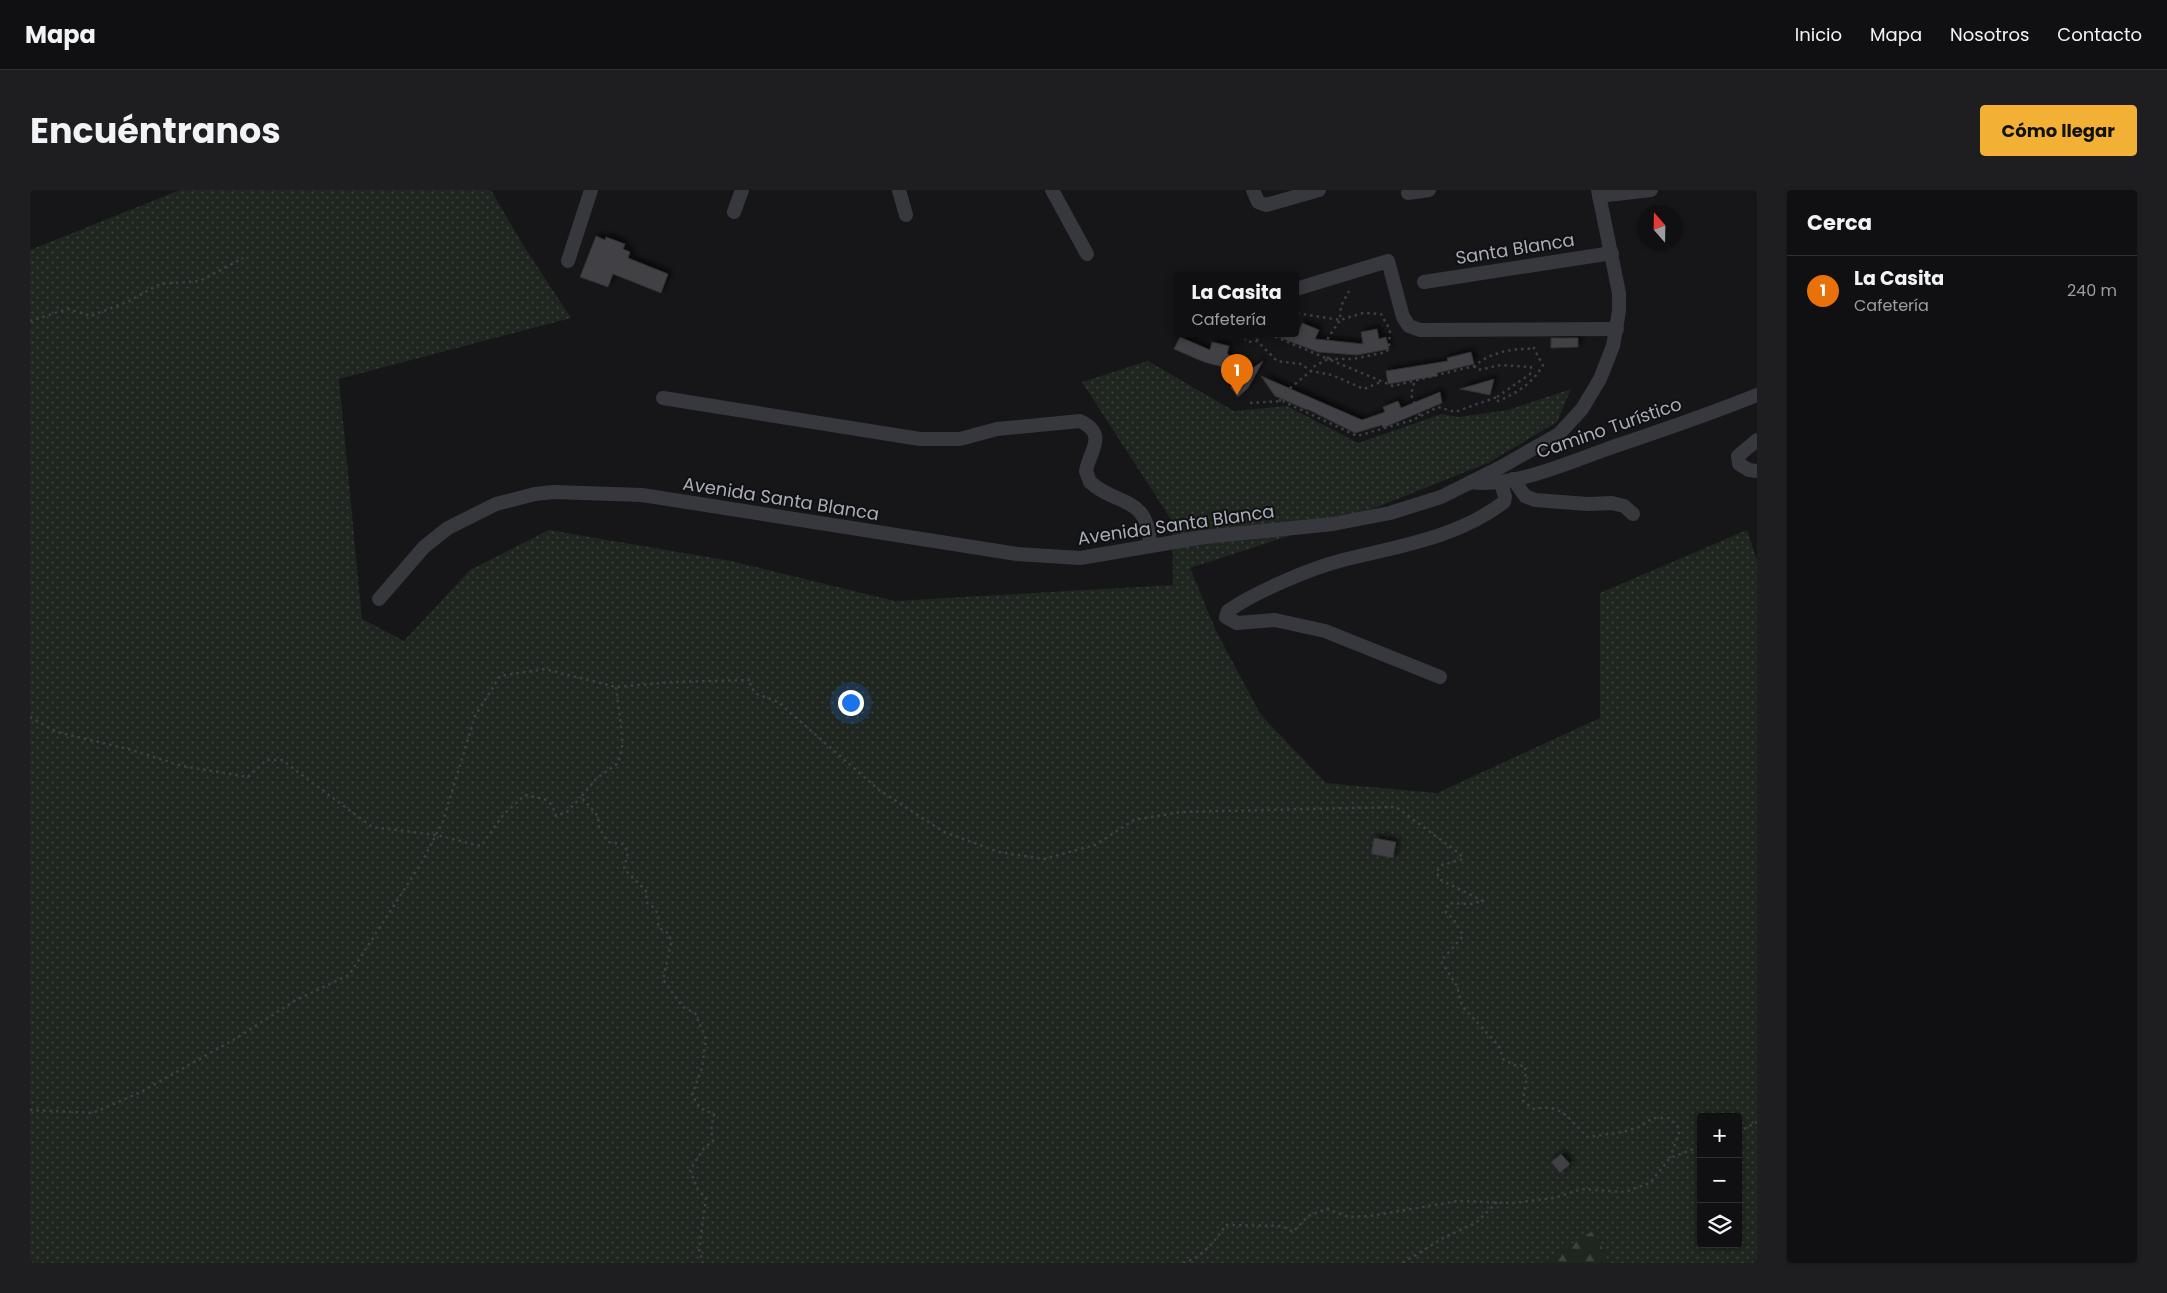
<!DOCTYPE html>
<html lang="es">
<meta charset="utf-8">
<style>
:root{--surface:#101012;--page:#1e1e20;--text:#f1f3f6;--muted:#9c9d9f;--line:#303032;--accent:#f2b134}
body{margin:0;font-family:Poppins,sans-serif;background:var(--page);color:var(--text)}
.controls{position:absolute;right:15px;bottom:15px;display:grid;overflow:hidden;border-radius:5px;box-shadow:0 1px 4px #0004}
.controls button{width:45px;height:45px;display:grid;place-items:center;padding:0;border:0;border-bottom:1px solid var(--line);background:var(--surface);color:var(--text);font:25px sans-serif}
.compass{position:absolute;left:1607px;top:15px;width:45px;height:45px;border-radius:50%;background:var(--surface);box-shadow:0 1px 4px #0004;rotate:340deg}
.you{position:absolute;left:820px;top:512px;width:18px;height:18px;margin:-12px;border:4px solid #fff;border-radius:50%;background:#1a73e8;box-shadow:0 0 0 8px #1a73e833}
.badge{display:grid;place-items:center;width:32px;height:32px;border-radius:50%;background:var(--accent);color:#fff;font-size:16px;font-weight:700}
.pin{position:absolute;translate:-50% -41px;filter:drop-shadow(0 1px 2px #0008)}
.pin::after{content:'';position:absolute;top:26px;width:18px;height:15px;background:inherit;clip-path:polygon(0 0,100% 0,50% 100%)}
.popup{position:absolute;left:1144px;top:82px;width:125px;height:65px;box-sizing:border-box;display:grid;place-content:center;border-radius:5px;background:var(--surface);filter:drop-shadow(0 1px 4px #0005);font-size:16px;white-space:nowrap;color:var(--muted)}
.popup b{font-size:19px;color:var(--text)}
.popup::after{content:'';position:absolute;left:50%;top:100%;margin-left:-10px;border:10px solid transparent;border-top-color:var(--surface)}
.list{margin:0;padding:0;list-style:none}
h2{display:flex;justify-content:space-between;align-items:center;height:65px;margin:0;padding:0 20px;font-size:21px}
h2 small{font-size:16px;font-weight:400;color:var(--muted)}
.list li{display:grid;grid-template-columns:32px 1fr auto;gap:15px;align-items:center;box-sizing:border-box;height:70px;padding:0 20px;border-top:1px solid var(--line)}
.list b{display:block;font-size:19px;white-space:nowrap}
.list p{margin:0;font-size:16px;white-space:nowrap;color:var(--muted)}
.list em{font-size:16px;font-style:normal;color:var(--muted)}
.icon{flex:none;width:28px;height:28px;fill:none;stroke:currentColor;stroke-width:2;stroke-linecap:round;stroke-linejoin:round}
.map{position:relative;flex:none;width:1727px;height:1073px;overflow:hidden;border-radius:5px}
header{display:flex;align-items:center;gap:30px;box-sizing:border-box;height:70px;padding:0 25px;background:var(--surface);border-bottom:1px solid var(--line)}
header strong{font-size:24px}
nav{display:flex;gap:28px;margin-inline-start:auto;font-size:18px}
.intro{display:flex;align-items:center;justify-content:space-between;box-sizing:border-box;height:120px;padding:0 30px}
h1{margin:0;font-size:35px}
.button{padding:12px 22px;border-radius:5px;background:var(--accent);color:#111;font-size:18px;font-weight:700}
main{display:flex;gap:30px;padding:0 30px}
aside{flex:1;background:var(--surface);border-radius:5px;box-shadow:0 1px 4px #0004}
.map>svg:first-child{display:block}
.grass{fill:url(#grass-dots);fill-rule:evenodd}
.forest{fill:url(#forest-firs)}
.building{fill:#404145;stroke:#303034;filter:url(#shadow)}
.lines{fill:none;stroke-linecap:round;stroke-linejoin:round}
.path{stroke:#3d3f44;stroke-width:2.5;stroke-dasharray:2.5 4;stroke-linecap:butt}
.minor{stroke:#37383d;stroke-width:14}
.labels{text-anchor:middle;stroke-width:4;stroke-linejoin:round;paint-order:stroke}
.street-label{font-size:18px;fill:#a8adb8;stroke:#111113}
</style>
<header>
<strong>Mapa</strong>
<nav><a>Inicio</a><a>Mapa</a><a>Nosotros</a><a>Contacto</a></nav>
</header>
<div class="intro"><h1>Encuéntranos</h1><a class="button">Cómo llegar</a></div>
<main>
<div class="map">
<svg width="1727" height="1073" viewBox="0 0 1727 1073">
<defs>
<pattern id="grass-dots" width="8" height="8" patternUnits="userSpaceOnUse" patternTransform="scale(1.25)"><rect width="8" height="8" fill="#1e261f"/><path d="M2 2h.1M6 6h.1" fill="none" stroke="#3c433d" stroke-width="1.8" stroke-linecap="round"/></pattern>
<pattern id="forest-firs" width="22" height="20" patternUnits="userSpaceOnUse" patternTransform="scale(1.25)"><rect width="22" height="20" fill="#1e261f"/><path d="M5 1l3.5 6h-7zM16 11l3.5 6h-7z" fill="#3c433d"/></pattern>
<filter id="shadow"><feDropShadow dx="3.5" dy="-3.5" stdDeviation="2.5" flood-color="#0009"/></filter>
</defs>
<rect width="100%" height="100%" fill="#161618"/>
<path class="grass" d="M150 0H461L493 55 541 128 309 189 332 429 374 451 440 380 519 340 701 371 865 411 1143 395 1142 331 1052 192 1118 171 1204 221 1257 216 1328 253 1412 224 1428 227 1478 220 1541 199 1527 232 1458 273 1342 319 1160 378 1186 441 1231 525 1296 593 1407 603 1570 528V403L1717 340 1727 370V1073H0V60ZM1671 927H1708V1054H1671Z"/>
<path class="forest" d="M1564 1040 1579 1073H1511Z"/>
<g class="building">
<path d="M566 46 575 50 576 47 595 54 593 59 600 62 598 68 638 84 631 103 583 84 578 97 550 87Z"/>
<path d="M1272 133 1289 140 1285 149 1333 154 1331 142 1347 139 1349 149 1356 147 1359 159 1327 165 1288 162 1243 145 1268 144Z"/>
<path d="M1150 147 1180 160 1182 152 1199 156 1197 164 1223 178 1233 171 1218 198 1208 207 1200 197 1212 188 1193 177 1174 172 1144 159Z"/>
<path d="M1521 148H1548V157L1521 158Z"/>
<path d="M1441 162 1444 174 1407 183V186L1358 194 1356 181 1418 171 1417 168Z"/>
<path d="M1231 186 1332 230 1355 222 1353 217 1368 211 1371 218 1410 202 1412 213 1353 238 1352 235 1325 243 1277 219V220L1245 206Z"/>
<path d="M1464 189 1460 205 1430 199Z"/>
<path d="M1344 648 1366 652 1363 668 1341 664Z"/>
<path d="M1531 964 1540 974 1530 983 1521 972Z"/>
</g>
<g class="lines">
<g class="path">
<path d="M0 131 38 119 61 126 99 111 130 94 170 91 213 68"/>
<path d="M1186 144H1188"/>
<path d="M1209 144 1218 152 1227 151 1247 171 1271 174 1281 181 1302 185 1334 199 1353 191"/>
<path d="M1239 144 1298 169H1323L1356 162 1359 158 1360 140 1351 124 1333 123 1310 130 1266 123"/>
<path d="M1227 151 1228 144"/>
<path d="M1298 169V148L1310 130 1311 116 1319 101"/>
<path d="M1444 176 1448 180 1471 175 1501 177 1500 184 1467 207"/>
<path d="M1384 193 1381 205 1390 226"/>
<path d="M1251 211 1248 208 1281 181 1283 177 1298 169 1363 196 1444 176C1462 162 1482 158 1504 159"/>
<path d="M1220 213 1252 211 1327 246 1383 230 1408 217 1425 222 1467 207 1468 211C1487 203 1503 193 1513 175L1504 159V153"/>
<path d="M586 497 592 544V558L588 573 566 589 551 607 568 626 569 638 578 652 593 654 598 662 594 679 617 702 616 712C628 720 629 723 628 737L639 744 641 753 633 790 653 817 665 823 676 849 672 878 662 905 670 918 684 924 681 940 683 951 674 958 660 980 668 1000 676 1008 669 1059 673 1073"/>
<path d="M0 527 27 542 102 560 152 576 218 587 236 570H252L342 637 406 645 451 656 474 624 495 605C513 610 520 605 526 626L538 621 551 607"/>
<path d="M0 920 63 923 111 902 205 849 266 810 319 785 392 672 413 631 445 526 470 486 515 479 586 497 642 492 721 490 720 496 727 504 748 512 849 600 914 642 969 662 1014 669 1065 655 1104 630 1151 622 1366 617 1430 664 1433 669 1412 675 1406 682 1411 690 1453 711 1440 714 1419 713 1415 721 1424 730 1433 746 1411 771 1427 796 1432 816 1469 856 1473 869 1484 875 1495 876 1496 892 1493 911 1504 919C1532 913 1539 929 1557 947L1593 942 1609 937 1623 928H1639L1648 937 1649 943 1640 968"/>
<path d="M1708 942 1727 932"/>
<path d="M1153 1073C1172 1068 1185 1051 1196 1035L1252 1036 1263 1042 1278 1026 1297 1019 1319 1027 1340 1026 1428 1011 1482 1013 1524 1008 1552 999 1595 1002 1620 993 1640 968 1671 956"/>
<path d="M1373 1073 1413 1048 1446 1033 1467 1012"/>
</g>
<g class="minor">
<path d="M869 0 876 25"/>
<path d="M1022 0 1057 64"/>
<path d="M1223 0 1228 12 1236 15 1289 0"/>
<path d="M1378 3 1399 0"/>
<path d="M1569 6 1621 0"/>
<path d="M704 22 712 0"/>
<path d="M538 71 561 0"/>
<path d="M1394 92 1582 63"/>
<path d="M1266 99 1358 71 1373 127 1379 136 1390 140 1587 139"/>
<path d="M633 208 890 249H930L967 239 1050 231C1079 245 1059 261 1056 281L1060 292C1087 317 1118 304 1120 355"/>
<path d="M1727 250 1708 266 1709 274 1719 280 1727 281"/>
<path d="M1483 289 1495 306 1505 310 1558 314 1582 313 1594 316 1603 324"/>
<path d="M1441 292C1481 298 1538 273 1577 259 1627 242 1678 225 1727 205"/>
<path d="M349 409 394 357 418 338 466 314 505 304 524 302 612 305 987 364 1050 368 1174 347 1303 334 1360 323 1411 307 1471 277 1529 244 1552 219 1570 189 1583 156 1589 121V103L1568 0"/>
<path d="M1410 487 1295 441 1245 430 1207 433 1196 427 1198 421C1225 402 1281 378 1313 370 1369 356 1427 348 1474 312L1475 307 1471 293"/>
</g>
</g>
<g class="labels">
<g class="street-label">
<text transform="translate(1485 59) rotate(-9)" y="6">Santa Blanca</text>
<text transform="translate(1579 238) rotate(-19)" y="6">Camino Turístico</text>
<text transform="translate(751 309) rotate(9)" y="6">Avenida Santa Blanca</text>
<text transform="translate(1146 335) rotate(-8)" y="6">Avenida Santa Blanca</text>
</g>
</g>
</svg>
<div class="controls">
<button>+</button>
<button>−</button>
<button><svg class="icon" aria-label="layers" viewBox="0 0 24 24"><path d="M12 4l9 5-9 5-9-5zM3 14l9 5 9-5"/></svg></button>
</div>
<svg class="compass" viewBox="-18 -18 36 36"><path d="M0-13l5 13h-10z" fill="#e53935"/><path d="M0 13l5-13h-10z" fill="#9c9d9f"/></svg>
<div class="you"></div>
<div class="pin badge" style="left:1207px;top:205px;background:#e8710a">1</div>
<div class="popup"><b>La Casita</b>Cafetería</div>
</div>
<aside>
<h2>Cerca<small></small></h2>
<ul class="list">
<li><span class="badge" style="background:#e8710a">1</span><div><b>La Casita</b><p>Cafetería</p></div><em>240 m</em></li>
</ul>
</aside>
</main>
